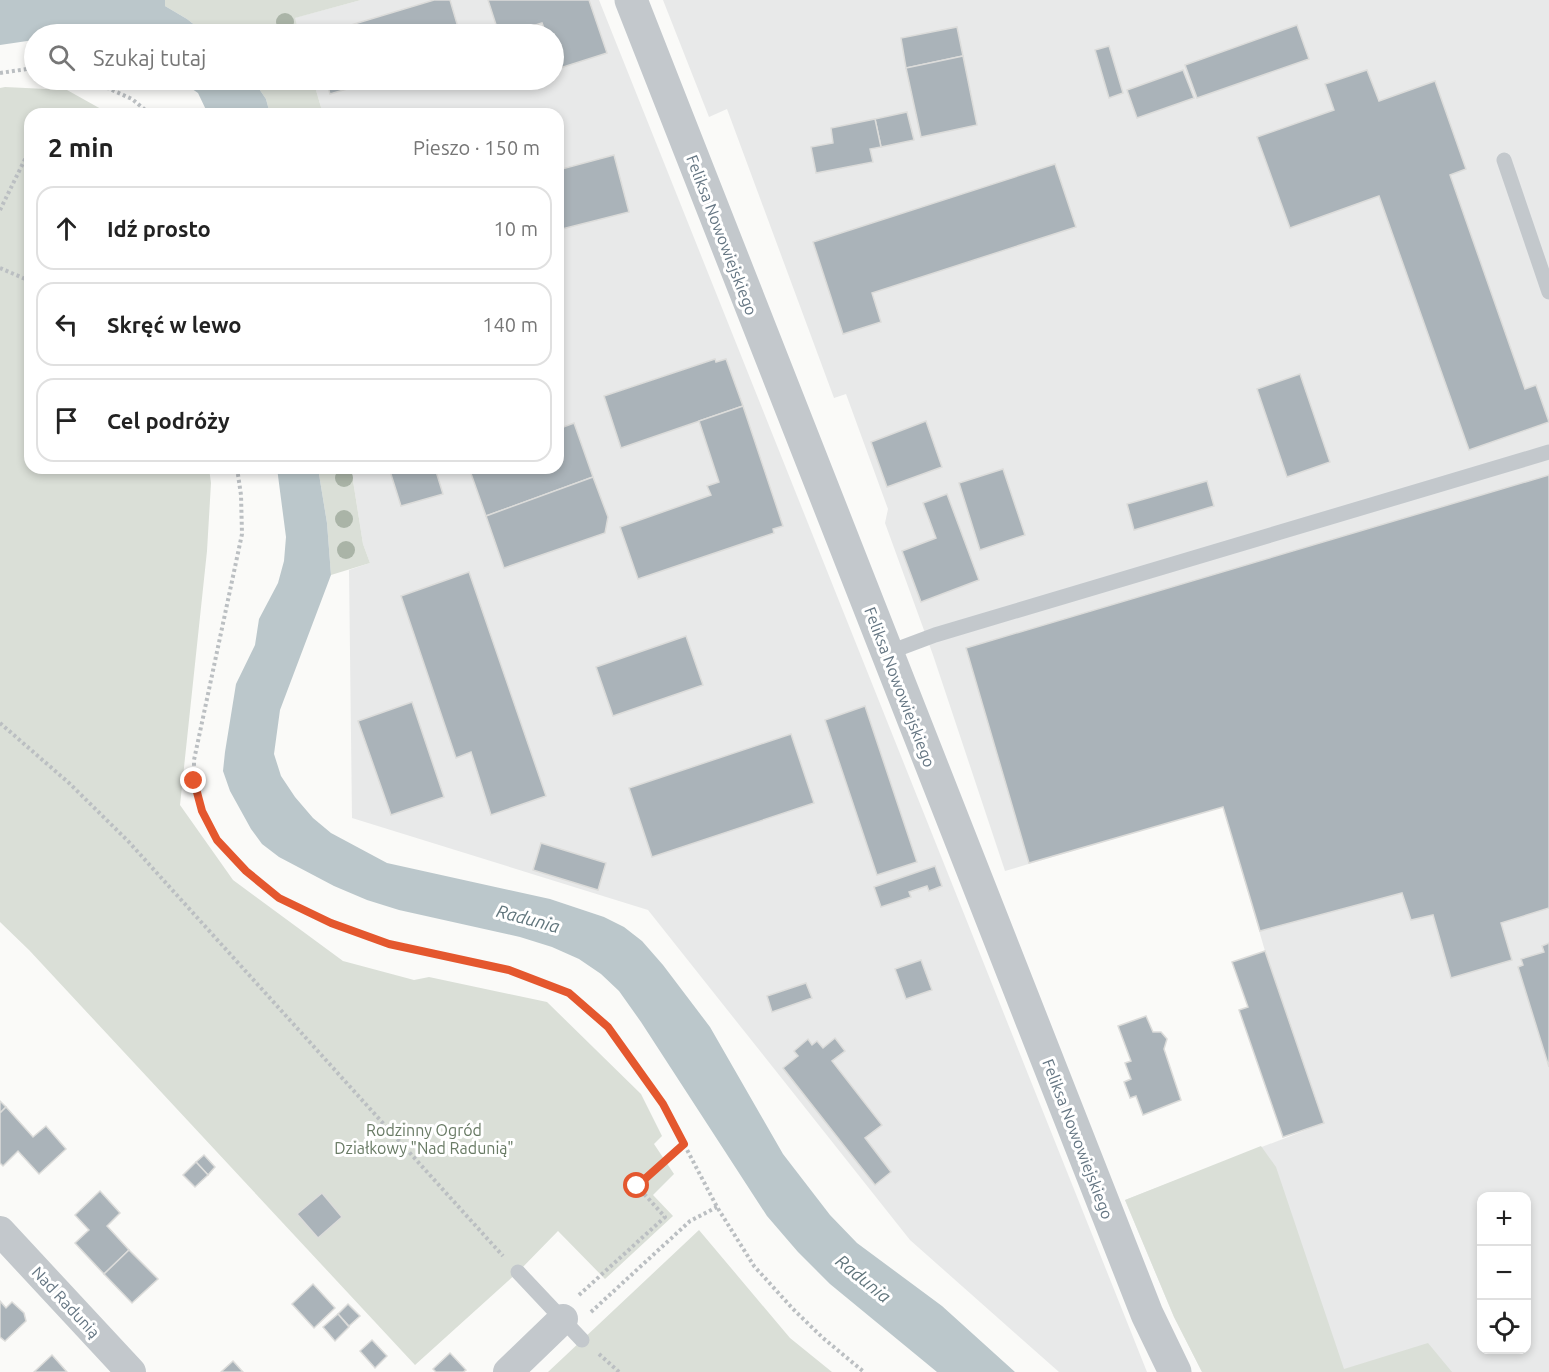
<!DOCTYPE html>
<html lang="pl">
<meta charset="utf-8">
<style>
:root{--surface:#fff;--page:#f6f6f6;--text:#222;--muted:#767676;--line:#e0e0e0}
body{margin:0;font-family:Ubuntu,sans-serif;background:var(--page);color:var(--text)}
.controls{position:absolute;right:18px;bottom:18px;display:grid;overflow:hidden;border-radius:12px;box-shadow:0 3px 9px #0003}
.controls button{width:54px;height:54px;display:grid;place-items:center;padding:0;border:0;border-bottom:2px solid var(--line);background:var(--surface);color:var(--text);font:30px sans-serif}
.stop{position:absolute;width:18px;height:18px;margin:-14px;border:4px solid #e4572e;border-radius:50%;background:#fff}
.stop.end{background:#e4572e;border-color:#fff;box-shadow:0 2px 6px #0008}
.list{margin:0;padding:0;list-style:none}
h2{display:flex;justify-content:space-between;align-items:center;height:78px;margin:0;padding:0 24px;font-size:26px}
h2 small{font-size:20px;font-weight:400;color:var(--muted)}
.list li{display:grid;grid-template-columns:39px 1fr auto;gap:18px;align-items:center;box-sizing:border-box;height:84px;margin:0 12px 12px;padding:0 12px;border:2px solid var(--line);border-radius:18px}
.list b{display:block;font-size:22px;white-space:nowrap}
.list em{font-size:20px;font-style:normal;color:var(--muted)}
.icon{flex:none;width:33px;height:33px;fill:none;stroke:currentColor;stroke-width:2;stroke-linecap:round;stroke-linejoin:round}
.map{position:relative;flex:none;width:1549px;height:1372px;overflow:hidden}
.search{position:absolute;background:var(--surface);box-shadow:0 3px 9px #0003;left:24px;top:24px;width:540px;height:66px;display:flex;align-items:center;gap:15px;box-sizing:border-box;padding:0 21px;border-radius:33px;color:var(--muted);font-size:22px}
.panel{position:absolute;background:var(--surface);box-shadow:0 3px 9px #0003;left:24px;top:108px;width:540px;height:366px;border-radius:18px}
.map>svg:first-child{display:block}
.built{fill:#e8e9e9;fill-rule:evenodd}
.green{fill:#dadfd7}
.water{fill:#bbc7cb}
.building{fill:#aab3b9;stroke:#dcdcda;stroke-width:1.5}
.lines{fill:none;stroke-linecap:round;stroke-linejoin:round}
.path{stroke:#bbbfc2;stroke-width:4;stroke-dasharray:3 3;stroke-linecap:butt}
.service{stroke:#c3c8cc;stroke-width:15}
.minor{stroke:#c3c8cc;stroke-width:30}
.tertiary{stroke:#c3c8cc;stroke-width:33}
.tree{fill:#aab4a7}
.route{stroke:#e4572e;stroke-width:8}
.labels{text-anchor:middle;stroke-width:6;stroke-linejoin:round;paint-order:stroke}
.street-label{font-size:16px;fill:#657683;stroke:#fff}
.park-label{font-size:16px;fill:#687a64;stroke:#fff}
.water-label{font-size:18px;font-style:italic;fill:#60757c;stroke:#fff}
</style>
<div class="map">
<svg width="1549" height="1372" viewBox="0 0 1549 1372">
<rect width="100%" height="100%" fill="#fafaf8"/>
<g class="built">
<path d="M361 0H599L1147 1372H1059L910 1240 648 910 352 818 349 570 370 563 363 544 351 468H558V114H323L313 80H554V34H299L294 18Z"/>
<path d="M663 0H1549V1372H1202L1174 1317 1125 1200 1324 1123 1265 951 1223 807 1005 871 933 655 885 523 888 509 846 394 834 398 727 109 709 117ZM1482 1196H1526V1350H1482Z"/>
</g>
<g class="green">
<path d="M165 0H361L295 18 299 34H206L187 19 165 6Z"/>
<path d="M253 80H313L323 114H270L266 99Z"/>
<path d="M5 87 67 90 110 114H30V468H209L211 483 207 551 180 805 233 880 343 961 414 980 429 977 547 1002 641 1094 662 1136 654 1144 674 1174 653 1195 673 1216 605 1279 558 1231 518 1272 415 1365 29 950 0 922V88Z"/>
<path d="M318 468H351L363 544 370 563 331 575 327 523Z"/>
<path d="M1261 1146 1276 1167 1344 1369 1428 1343 1452 1372H1202L1174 1317 1125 1200Z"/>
<path d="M699 1230 790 1338 832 1372H548Z"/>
</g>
<g class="water">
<path d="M0 0H165V6L187 19 206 34H34V40L0 45Z"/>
<path d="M179 80H253L266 99 270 114H208L198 93Z"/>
<path d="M277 468H318L327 523 331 575 280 710 274 754 281 776 295 797 313 818 331 833 387 863 550 899 604 917 624 927 642 941 663 965 710 1027 783 1154 830 1215 857 1243 942 1306 1015 1372H937L830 1284 798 1252 767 1216 641 1022 619 991 601 974 579 959 552 947 520 937 399 910 367 900 334 886 279 857 262 844 251 829 230 791 223 771 225 752 236 684 255 645 259 619 278 583 284 561 286 537Z"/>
</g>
<g class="building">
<path d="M434 0H450L460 34H321Z"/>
<path d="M488 0H589L607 53 557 69 554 57V34H546L542 23 507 34H499Z"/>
<path d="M1297 25 1309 59 1197 98 1185 65Z"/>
<path d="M957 27 963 56 906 68 901 38Z"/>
<path d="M1109 46 1123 93 1109 98 1095 50Z"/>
<path d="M963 56 977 125 921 137 906 68Z"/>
<path d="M1183 70 1194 98 1137 118 1127 90Z"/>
<path d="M1367 70 1379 101 1435 81 1466 169 1450 175 1525 389 1536 385 1549 422 1469 450 1379 196 1290 228 1257 137 1334 110 1325 84Z"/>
<path d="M326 80H377L330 94Z"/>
<path d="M907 112 914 140 881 147 875 119Z"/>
<path d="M875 119 881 147 870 149 873 162 816 173 811 147 833 143 831 128Z"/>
<path d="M614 155 629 212 558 230V170Z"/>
<path d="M1055 164 1076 227 872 293 881 322 843 334 813 242Z"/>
<path d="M715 359 716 362 726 359 743 406 621 448 604 396Z"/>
<path d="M1300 374 1330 462 1287 477 1257 389Z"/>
<path d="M743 406 783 526 773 529 774 533 638 579 620 527 711 495 707 486 719 482 699 421Z"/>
<path d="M926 421 942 467 887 487 871 442Z"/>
<path d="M574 423 593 477 486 516 469 468H558V429Z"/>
<path d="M389 468H435L443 494 401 506Z"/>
<path d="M1003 469 1025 535 980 550 959 483Z"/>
<path d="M1549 475V908L1501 923 1512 960 1451 978 1433 915 1411 920 1402 893 1260 931 1223 807 1029 863 966 648Z"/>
<path d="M593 477 608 517 605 533 504 568 486 516Z"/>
<path d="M1207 481 1214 506 1134 530 1127 504Z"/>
<path d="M947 494 979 580 921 602 902 551 936 538 923 503Z"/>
<path d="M469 572 546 796 491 815 471 752 456 758 401 596Z"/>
<path d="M686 636 703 685 613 716 596 667Z"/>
<path d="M412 702 444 797 391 815 358 721Z"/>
<path d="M865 706 917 862 877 875 825 720Z"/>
<path d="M791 734 814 803 652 857 629 788Z"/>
<path d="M541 843 606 863 598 890 533 870Z"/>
<path d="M935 866 942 886 929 891 927 886 909 892 911 897 881 907 874 887Z"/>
<path d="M1549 943V1067L1518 967 1523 965 1521 959 1544 952 1542 946Z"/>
<path d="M1265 951 1324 1123 1283 1137 1239 1010 1248 1007 1232 962Z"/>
<path d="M921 960 932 990 906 999 895 969Z"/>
<path d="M806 983 812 998 772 1012 767 996Z"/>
<path d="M1146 1016 1153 1032H1161L1167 1039 1164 1049 1181 1100 1143 1115 1136 1096 1130 1098 1124 1082 1131 1079 1125 1063 1131 1061 1118 1026Z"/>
<path d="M835 1038 845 1051 832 1061 882 1125 865 1138 891 1172 875 1185 783 1068 798 1056 794 1051 808 1039 812 1045 817 1041 823 1048Z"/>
<path d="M0 1101 6 1107 0 1113Z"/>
<path d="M6 1107 33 1137 46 1126 66 1149 39 1174 18 1151 3 1166 0 1163V1113Z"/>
<path d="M204 1155 215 1167 208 1175 196 1162Z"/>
<path d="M196 1162 208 1175 195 1187 183 1175Z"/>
<path d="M100 1191 120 1213 107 1226 129 1250 104 1274 75 1243 89 1230 75 1215Z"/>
<path d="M322 1193 342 1217 318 1238 297 1214Z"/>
<path d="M129 1250 158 1279 132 1303 104 1274Z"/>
<path d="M313 1284 335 1308 314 1328 292 1304Z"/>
<path d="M0 1301 6 1308 12 1302 24 1313 26 1321 5 1341 0 1337Z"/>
<path d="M348 1304 360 1316 349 1326 338 1314Z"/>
<path d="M338 1314 349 1327 335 1341 323 1327Z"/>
<path d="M372 1340 387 1356 375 1368 360 1351Z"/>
<path d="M450 1353 466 1370 463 1372H436L433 1369Z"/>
<path d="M52 1355 67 1372H34Z"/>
<path d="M233 1361 243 1372H221Z"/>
</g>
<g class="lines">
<g class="path">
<path d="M0 73 34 68"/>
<path d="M90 80 132 99 150 114"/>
<path d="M0 210 30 149"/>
<path d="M0 268 30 281"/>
<path d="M237 468 241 495 242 534 194 760V781L202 811 217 840 246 871 279 898 331 923 389 944 509 970 569 993 608 1027 663 1104 717 1207 754 1266 793 1309 823 1338 864 1372"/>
<path d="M0 723 69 783 128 841 503 1256"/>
<path d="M579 1295 665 1217 637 1186 684 1144"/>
<path d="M591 1312 690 1221 717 1207"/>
<path d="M599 1354 619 1372"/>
</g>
<g class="service">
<path d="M1504 160 1549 292"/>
<path d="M887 653 935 635 1549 452"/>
<path d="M518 1272 582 1340"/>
</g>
<g class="minor">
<path d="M0 1231 131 1372"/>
<path d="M508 1372 563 1319"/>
</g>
<path class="tertiary" d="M631 0 1147 1314 1175 1372"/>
</g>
<g class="tree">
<circle cx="285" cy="22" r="9"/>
<circle cx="344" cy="478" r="9"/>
<circle cx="344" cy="519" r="9"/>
<circle cx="346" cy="550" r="9"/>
</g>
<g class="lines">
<path class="route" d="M194 781 202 811 217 840 246 871 279 898 331 923 389 944 509 970 569 993 608 1027 663 1104 684 1144 637 1186"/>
</g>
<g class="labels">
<g class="street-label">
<text transform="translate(722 235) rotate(69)" y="6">Feliksa Nowowiejskiego</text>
<text transform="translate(900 687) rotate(69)" y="6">Feliksa Nowowiejskiego</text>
<text transform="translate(1078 1139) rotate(69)" y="6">Feliksa Nowowiejskiego</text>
<text transform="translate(66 1302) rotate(47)" y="6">Nad Radunią</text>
</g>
<g class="park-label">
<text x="424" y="1136">Rodzinny Ogród<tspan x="424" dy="18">Działkowy "Nad Radunią"</tspan></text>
</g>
<g class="water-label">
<text transform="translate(528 919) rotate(15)" y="6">Radunia</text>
<text transform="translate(863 1279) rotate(39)" y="6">Radunia</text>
</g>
</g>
</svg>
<div class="controls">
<button>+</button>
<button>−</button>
<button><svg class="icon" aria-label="locate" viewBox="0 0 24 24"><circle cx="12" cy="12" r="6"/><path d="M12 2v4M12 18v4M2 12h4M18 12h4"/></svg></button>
</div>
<div class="stop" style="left:637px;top:1186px"></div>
<div class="stop end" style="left:194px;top:781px"></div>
<div class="search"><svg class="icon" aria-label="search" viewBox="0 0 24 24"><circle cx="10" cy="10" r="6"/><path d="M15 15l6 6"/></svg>Szukaj tutaj</div>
<section class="panel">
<h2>2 min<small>Pieszo · 150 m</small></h2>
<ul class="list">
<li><svg class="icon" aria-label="ahead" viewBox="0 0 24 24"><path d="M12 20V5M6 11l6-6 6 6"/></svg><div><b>Idź prosto</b></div><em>10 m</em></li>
<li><svg class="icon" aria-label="left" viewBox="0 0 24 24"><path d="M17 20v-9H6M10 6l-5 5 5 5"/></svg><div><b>Skręć w lewo</b></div><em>140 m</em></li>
<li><svg class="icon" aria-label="arrive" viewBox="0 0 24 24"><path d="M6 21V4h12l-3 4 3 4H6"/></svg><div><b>Cel podróży</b></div></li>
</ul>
</section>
</div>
